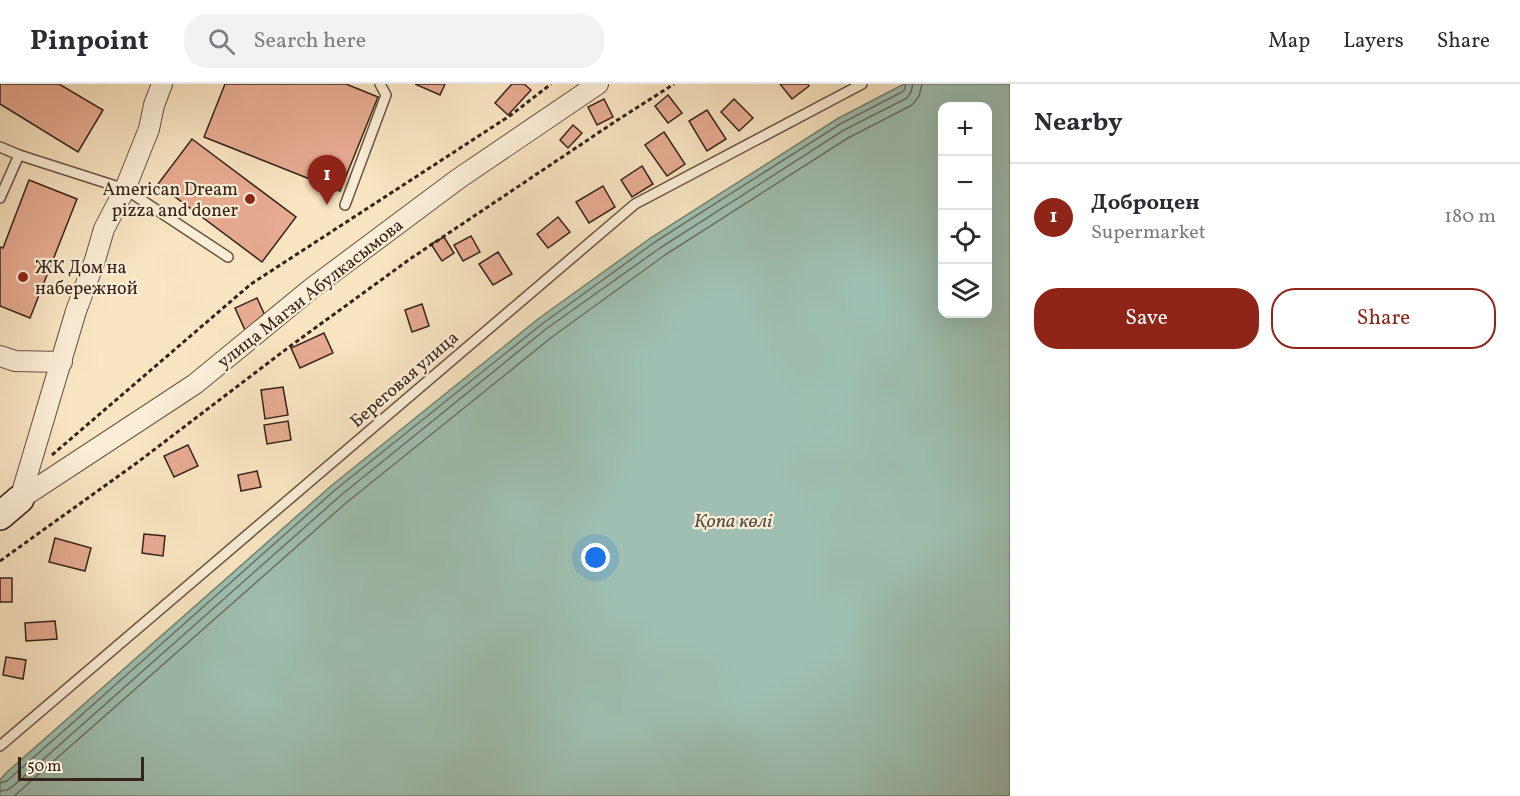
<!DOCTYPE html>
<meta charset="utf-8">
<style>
:root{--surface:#fff;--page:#f2f2f3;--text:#2b2b33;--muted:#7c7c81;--line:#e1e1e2;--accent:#8f2418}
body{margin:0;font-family:Vollkorn,serif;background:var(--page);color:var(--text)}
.controls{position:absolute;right:18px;top:18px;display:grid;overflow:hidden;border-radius:12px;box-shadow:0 6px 24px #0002}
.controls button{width:54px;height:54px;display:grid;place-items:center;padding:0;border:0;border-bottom:2px solid var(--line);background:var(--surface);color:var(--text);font:30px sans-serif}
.scale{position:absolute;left:18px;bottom:15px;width:126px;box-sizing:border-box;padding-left:6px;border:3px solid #362319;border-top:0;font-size:16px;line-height:21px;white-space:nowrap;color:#362319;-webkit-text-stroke:4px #fbeed7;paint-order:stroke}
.you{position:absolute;left:596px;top:474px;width:21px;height:21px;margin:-15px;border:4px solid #fff;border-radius:50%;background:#1a73e8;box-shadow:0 0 0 9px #1a73e833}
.badge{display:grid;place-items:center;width:39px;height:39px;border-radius:50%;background:var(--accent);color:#fff;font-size:20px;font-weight:700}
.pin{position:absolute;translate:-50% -50px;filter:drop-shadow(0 2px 3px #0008)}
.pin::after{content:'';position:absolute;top:32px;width:21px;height:18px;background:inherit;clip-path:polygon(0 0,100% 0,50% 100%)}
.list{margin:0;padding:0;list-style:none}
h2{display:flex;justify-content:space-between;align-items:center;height:78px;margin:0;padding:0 24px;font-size:26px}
h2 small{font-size:20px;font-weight:400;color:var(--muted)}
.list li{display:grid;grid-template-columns:39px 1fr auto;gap:18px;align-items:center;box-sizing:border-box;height:108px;padding:0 24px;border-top:2px solid var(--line)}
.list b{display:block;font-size:22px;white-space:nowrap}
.list p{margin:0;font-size:20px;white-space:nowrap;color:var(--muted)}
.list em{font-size:20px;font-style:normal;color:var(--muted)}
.actions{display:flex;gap:12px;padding:18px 24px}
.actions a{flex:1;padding:14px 0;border:2px solid var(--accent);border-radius:24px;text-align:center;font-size:21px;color:var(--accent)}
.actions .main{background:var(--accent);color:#fff}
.icon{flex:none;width:33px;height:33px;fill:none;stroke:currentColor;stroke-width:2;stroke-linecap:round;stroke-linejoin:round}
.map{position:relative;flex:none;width:1010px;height:712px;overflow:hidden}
header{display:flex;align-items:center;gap:36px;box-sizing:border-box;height:84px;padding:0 30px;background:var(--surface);border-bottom:2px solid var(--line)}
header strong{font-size:28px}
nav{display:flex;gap:33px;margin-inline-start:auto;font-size:21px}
.search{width:420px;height:54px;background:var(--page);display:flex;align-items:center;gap:15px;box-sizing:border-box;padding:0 21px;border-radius:24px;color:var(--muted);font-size:22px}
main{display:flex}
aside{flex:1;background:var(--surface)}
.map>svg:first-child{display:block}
.water{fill:#9ebfb1;stroke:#748174;stroke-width:1.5;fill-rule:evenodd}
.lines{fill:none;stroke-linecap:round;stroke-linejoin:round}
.shore{stroke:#6a7165;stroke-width:1.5}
.building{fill:#e7ab91;stroke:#362319;stroke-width:1.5}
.lane-casing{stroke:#675443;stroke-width:12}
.street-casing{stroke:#675443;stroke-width:22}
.secondary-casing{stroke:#362319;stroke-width:30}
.path{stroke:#362319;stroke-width:3;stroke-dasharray:4.5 3;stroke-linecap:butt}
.lane{stroke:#fbeed7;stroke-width:9}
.street{stroke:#fbeed7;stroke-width:20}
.secondary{stroke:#fbeed7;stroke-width:27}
.poi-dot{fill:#8f2418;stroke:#fbeed7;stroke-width:2}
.labels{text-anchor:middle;stroke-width:4.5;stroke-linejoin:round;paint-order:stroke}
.poi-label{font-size:18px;fill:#362319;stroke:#fbeed7;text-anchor:end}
.street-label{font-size:18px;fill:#362319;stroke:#fbeed7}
.water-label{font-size:20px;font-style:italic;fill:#555247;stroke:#fbeed7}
</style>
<header>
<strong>Pinpoint</strong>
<div class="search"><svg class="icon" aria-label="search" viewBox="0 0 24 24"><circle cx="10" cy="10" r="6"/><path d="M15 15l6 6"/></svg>Search here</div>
<nav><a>Map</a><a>Layers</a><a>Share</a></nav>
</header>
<main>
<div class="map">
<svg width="1010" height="712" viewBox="0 0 1010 712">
<rect width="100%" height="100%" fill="#f9e5c2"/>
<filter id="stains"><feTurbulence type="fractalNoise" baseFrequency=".00333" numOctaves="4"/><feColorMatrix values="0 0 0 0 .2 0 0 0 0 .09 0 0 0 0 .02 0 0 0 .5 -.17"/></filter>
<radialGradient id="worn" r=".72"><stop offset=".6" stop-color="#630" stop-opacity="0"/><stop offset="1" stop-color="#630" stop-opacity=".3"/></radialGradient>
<path class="water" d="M904 0H1010V712H0V696L6 689 331 402 538 235 652 153 837 35ZM942 22H988V230H942Z"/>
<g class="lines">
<g class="shore">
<path d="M0 699 7 697 335 406 542 240 655 158 840 40 902 8 905 5V0"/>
<path d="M0 707 7 706 12 703 340 412 546 245 660 164 844 46 907 14 911 8 913 0"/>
<path d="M14 712 346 419 552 253 665 171 848 54 912 21 919 12 922 0"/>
</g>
</g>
<g class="building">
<path d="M0 0H59L103 26 78 68 0 20Z"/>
<path d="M225 0H346L378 13 340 107 204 53Z"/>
<path d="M415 0H445L440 11Z"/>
<path d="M512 0H524L531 6 508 31 495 19Z"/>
<path d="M780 0H808L809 2 792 15Z"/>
<path d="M668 11 682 29 668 39 655 22Z"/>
<path d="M604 15 613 33 597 41 588 23Z"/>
<path d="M734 15 753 34 739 47 721 28Z"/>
<path d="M707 26 726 55 707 67 689 37Z"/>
<path d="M573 41 582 49 568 64 560 56Z"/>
<path d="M664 48 685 80 667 92 645 61Z"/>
<path d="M192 55 296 133 262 178 158 100Z"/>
<path d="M642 82 653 100 632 113 621 96Z"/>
<path d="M29 96 77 115 30 234 0 222V163L3 164Z"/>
<path d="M603 102 615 123 589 139 576 118Z"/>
<path d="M558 133 570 148 548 164 537 150Z"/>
<path d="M471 152 480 168 463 177 454 161Z"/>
<path d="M444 153 454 169 442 177 431 160Z"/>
<path d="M498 168 512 190 493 201 479 180Z"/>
<path d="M257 214 267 236 245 246 235 224Z"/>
<path d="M422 220 429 242 412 248 405 226Z"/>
<path d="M324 249 333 269 300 284 291 264Z"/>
<path d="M283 303 288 331 265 335 261 306Z"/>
<path d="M288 337 291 356 267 360 264 341Z"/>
<path d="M188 361 198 382 174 393 164 372Z"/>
<path d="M257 387 261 403 241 407 238 391Z"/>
<path d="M144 450 165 452 163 472 142 469Z"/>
<path d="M55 454 91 464 85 487 49 478Z"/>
<rect x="0" y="494" width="12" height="24"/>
<path d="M55 537 57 555 26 557 25 539Z"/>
<path d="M6 573 26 576 23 595 3 591Z"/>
</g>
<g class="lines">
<g class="lane-casing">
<g id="lane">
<path d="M0 63 19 71 125 105 228 173"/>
<path d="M0 114 19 71"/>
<path d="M345 121 386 11 380 0"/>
<path d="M0 662 635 120 862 0"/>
</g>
</g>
<g class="street-casing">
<g id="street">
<path d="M0 272 15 277 62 278"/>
<path d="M20 415 195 300 312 204 458 95 598 0"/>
<path d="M20 415 76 227 95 176 104 145 125 105 149 45 154 21 162 0"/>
</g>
</g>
<g class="secondary-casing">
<path id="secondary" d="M0 432 20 415"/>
</g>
<g class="path">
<path d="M52 371 251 200 511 31 551 0"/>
<path d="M0 477 138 378 289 263 410 175 616 37 674 0"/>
</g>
<use href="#lane" class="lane"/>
<use href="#street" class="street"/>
<use href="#secondary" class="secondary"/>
</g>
<g class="poi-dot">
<circle cx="250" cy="115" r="6"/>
<circle cx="23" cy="193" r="6"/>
</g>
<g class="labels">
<g class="poi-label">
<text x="238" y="111">American Dream<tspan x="238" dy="21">pizza and doner</tspan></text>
<text x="35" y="189" text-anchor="start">ЖК Дом на<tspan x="35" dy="21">набережной</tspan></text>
</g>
<g class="street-label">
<text transform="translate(310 209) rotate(-38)" y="6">улица Магзи Абулкасымова</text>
<text transform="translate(404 295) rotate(-41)" y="6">Береговая улица</text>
</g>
<g class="water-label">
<text x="733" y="443">Қопа көлі</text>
</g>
</g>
<rect width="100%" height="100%" filter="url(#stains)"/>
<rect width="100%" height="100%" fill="url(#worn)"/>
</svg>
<div class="controls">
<button>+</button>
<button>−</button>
<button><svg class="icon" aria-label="locate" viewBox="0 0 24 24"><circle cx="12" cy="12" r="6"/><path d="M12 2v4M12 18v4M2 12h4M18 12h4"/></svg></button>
<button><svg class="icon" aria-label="layers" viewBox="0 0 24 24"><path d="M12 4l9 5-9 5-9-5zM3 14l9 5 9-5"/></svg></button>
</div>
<div class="scale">50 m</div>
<div class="you"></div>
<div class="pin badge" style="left:327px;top:121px">1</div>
</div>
<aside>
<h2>Nearby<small></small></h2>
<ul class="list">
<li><span class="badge">1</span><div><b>Доброцен</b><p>Supermarket</p></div><em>180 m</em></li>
</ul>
<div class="actions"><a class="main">Save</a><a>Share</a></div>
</aside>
</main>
